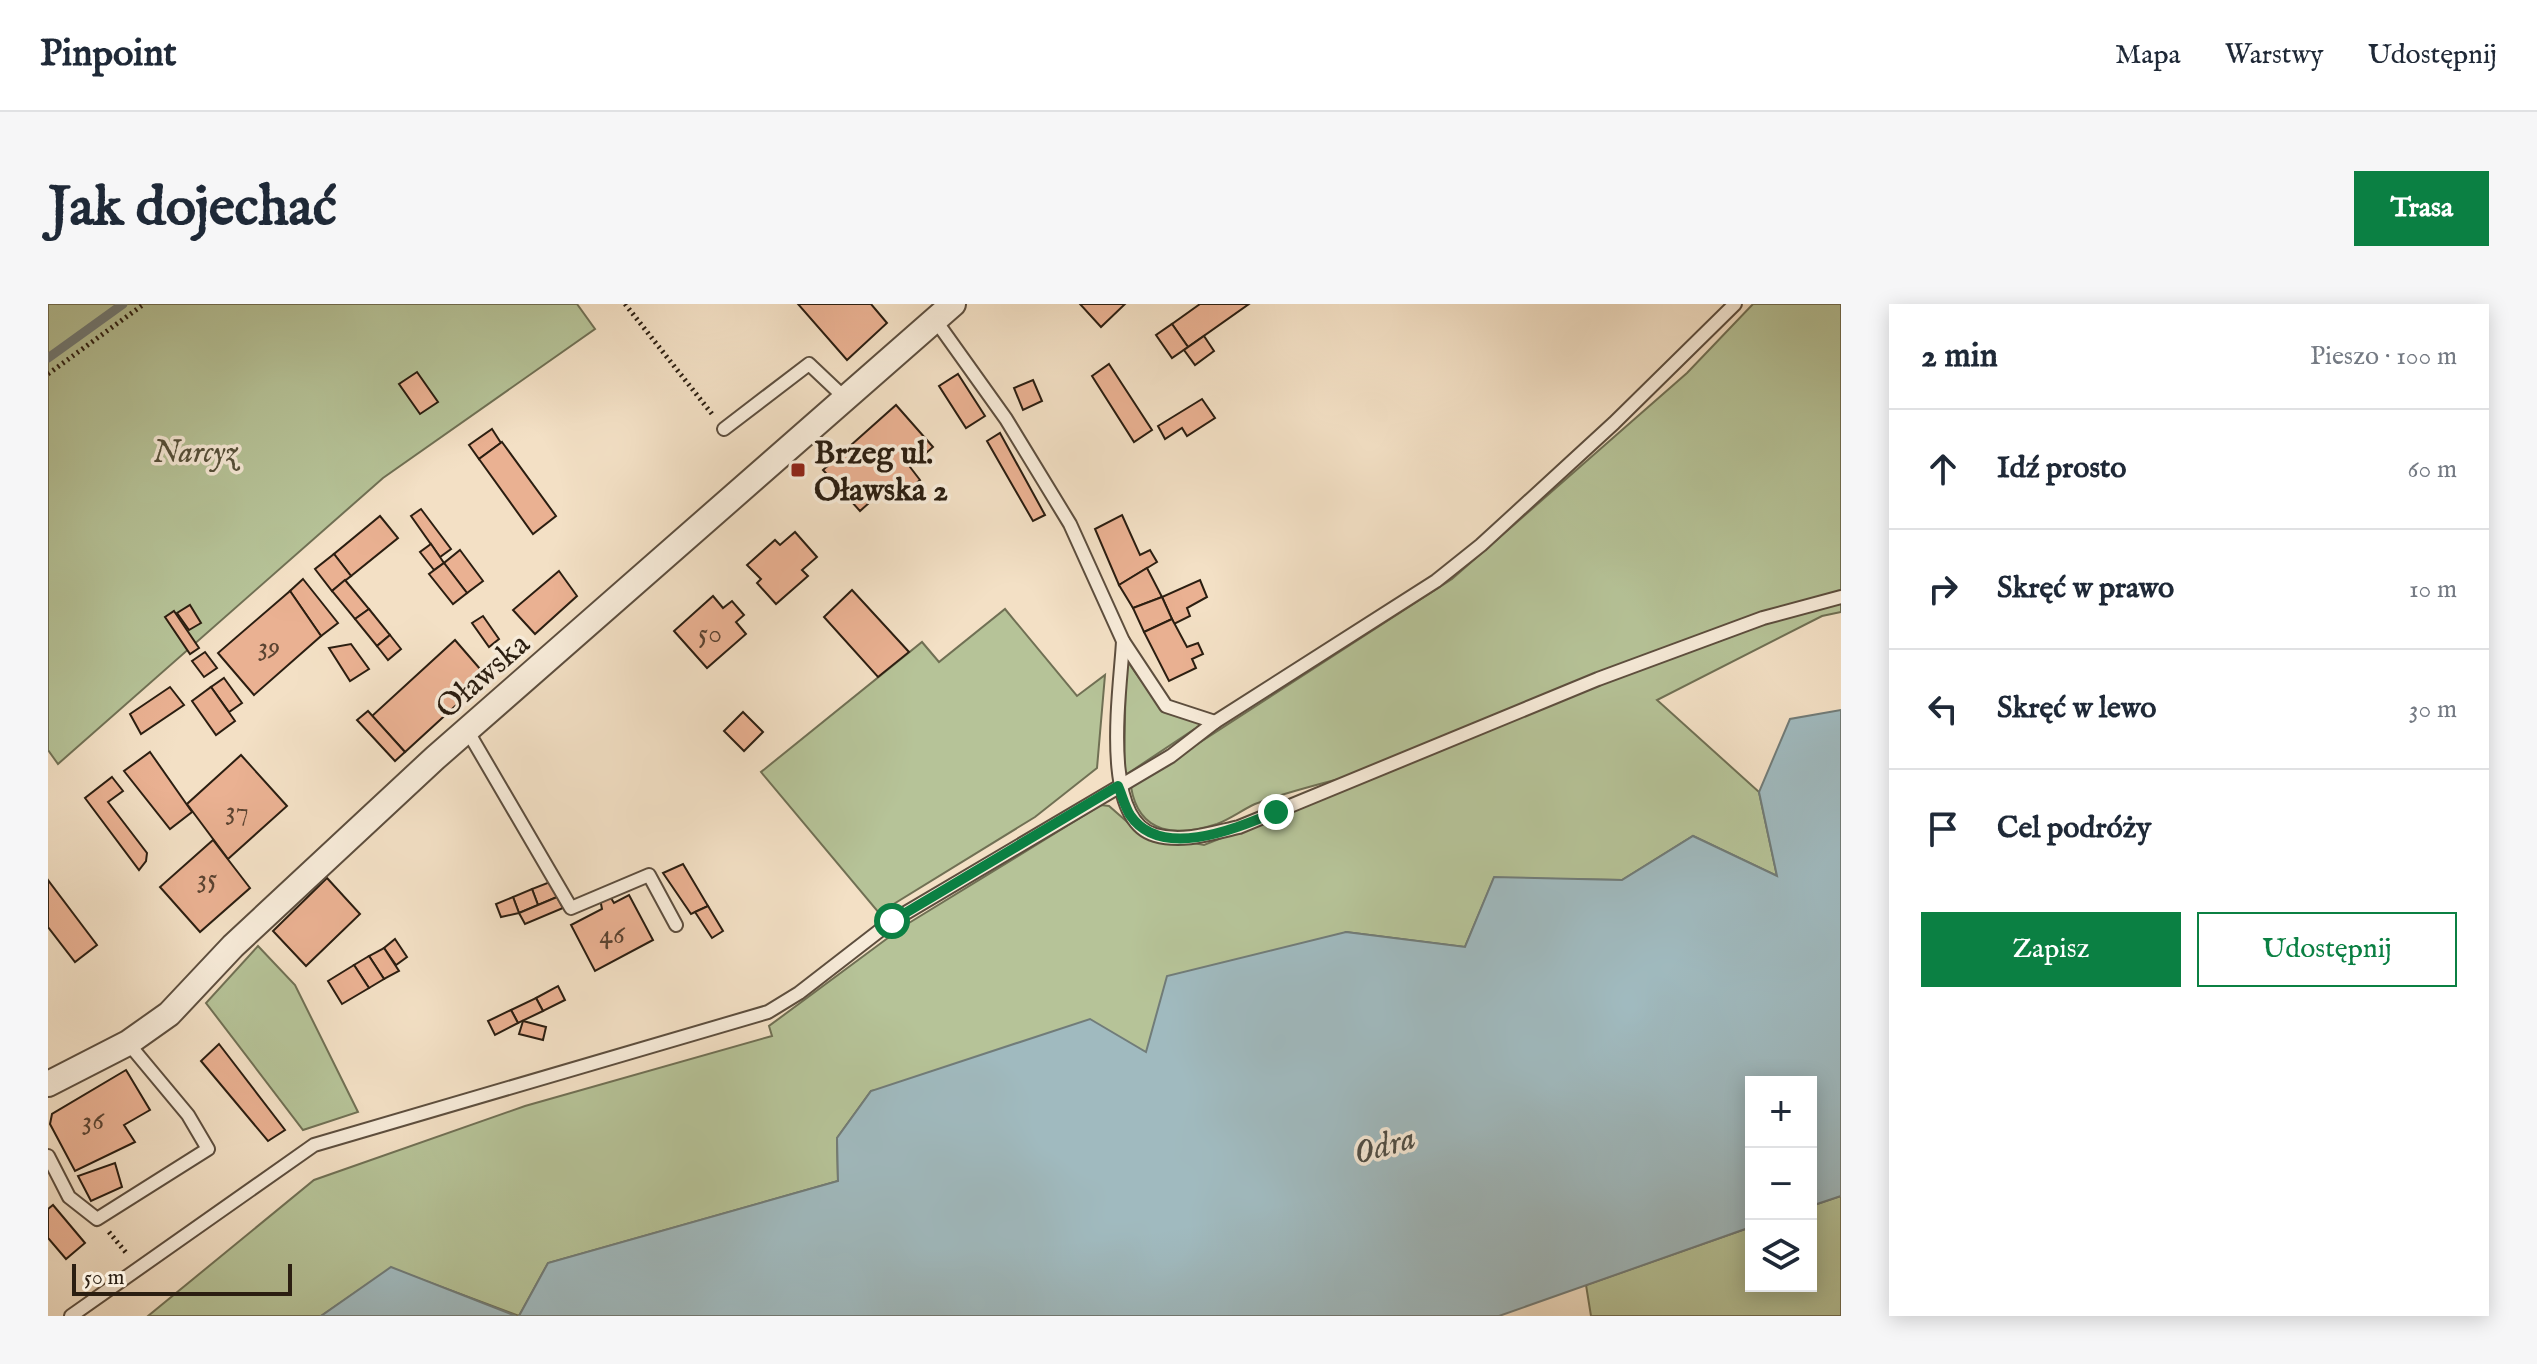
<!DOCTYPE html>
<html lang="pl">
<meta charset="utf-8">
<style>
:root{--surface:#fff;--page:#f6f6f7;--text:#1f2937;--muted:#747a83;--line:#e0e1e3;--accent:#0b8043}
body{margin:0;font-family:"IM FELL English",serif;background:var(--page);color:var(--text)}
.controls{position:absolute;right:24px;bottom:24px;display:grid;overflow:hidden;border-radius:0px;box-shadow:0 4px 20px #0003}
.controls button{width:72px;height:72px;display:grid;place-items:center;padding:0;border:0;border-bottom:2px solid var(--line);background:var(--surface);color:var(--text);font:40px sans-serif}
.scale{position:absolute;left:24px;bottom:20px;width:220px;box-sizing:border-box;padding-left:8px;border:4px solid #2b1e11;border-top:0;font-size:22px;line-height:28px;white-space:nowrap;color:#2b1e11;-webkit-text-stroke:6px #f7ebd9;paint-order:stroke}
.stop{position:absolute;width:24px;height:24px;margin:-18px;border:6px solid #0b8043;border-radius:50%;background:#fff}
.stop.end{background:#0b8043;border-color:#fff;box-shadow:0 2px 8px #0008}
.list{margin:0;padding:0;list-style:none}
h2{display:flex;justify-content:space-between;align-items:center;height:104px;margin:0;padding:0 32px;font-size:34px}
h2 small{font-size:26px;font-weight:400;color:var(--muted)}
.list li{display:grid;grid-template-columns:52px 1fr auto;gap:24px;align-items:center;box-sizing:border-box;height:120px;padding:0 32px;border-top:2px solid var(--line)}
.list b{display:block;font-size:30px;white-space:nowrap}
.list em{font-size:26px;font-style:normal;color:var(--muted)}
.actions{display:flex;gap:16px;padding:24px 32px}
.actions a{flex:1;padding:18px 0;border:2px solid var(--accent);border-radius:0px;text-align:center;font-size:28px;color:var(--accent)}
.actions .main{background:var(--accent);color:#fff}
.icon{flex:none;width:44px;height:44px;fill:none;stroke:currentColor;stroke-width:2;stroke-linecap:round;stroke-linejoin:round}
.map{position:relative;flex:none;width:1793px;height:1012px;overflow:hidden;border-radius:0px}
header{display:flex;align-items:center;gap:48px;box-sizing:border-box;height:112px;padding:0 40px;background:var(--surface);border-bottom:2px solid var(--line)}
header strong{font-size:38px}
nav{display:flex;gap:44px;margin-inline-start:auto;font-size:28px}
.intro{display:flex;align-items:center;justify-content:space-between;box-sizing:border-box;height:192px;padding:0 48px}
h1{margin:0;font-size:56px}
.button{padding:20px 36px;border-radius:0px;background:var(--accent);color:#fff;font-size:28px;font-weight:700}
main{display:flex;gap:48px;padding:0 48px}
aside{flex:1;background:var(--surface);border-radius:0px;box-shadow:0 4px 20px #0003}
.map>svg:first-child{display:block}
.green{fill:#b6c398;stroke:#707054;stroke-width:2}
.water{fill:#a0babf;stroke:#717c79;stroke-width:2}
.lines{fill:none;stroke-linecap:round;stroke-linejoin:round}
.stream{stroke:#717c79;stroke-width:9}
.building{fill:#eab192;stroke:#2b1e11;stroke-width:2}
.lane-casing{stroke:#5d4e3e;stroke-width:16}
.street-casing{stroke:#5d4e3e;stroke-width:28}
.path{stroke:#2b1e11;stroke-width:5;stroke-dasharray:2 4;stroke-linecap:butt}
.lane{stroke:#f7ebd9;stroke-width:12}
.street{stroke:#f7ebd9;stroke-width:24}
.route{stroke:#0b8043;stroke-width:10}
.poi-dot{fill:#8f2418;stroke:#f7ebd9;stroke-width:3}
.labels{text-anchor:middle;stroke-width:7;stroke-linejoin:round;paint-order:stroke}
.number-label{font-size:28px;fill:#5b4331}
.park-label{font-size:32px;font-style:italic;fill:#55503a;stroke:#f7ebd9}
.poi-label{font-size:32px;font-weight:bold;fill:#2b1e11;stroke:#f7ebd9;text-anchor:start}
.street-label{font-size:32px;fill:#2b1e11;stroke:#f7ebd9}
.water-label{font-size:34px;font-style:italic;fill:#4e4d45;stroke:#f7ebd9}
</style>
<header>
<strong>Pinpoint</strong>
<nav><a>Mapa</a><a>Warstwy</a><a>Udostępnij</a></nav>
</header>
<div class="intro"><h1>Jak dojechać</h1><a class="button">Trasa</a></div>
<main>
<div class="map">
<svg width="1793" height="1012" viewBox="0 0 1793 1012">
<rect width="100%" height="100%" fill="#f3e0c5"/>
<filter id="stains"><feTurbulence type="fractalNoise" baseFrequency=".0025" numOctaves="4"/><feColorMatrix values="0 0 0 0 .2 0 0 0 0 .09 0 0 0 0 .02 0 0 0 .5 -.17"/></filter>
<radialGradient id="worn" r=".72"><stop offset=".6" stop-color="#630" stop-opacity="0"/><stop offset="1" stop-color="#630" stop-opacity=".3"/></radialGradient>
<g class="green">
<path d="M0 0H529L547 25 335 174 10 460 0 446Z"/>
<path d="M1705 0H1793V308L1774 312 1609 396 1711 488 1729 572 1645 532 1574 576 1446 574 1417 643 1298 628 1098 748 823 787 789 834 790 877 500 959 471 1012 343 964 273 1012H100L266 876 477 802 724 732 721 722 856 622 1053 501 1061 502 1092 529 1156 541 1356 462C1333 462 1232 490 1207 500 1194 506 1182 515 1169 520 1129 533 1091 531 1083 483L1404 275 1639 69Z"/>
<path d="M957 305 1029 392 1057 371 1049 464 987 513 831 609 713 468 874 338 891 358Z"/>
<path d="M1078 355C1102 389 1112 408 1154 420L1076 472Z"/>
<path d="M210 642 247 681 310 808 255 826 158 699Z"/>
<path d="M1793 892V1012H1543L1538 981 1703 923V982H1763V902Z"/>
</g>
<g class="water">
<path d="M1793 406V892L1763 902V778H1703V923L1451 1012H471L500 959 790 877 789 834 823 787 1042 715 1098 748 1119 672 1298 628 1417 643 1446 573 1574 576 1645 532 1729 572 1711 488 1742 415Z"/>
<path d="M343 963 468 1012H273Z"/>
</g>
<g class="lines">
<path class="stream" d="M0 54 75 0"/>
</g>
<g class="building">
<path d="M750 0H823L839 19 799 56Z"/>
<path d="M1032 0H1077L1053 23Z"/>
<path d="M1152 0H1201L1140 43 1124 20Z"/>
<path d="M1124 20 1140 43 1124 54 1108 31Z"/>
<path d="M1156 32 1166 47 1147 61 1136 46Z"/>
<path d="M1061 60 1104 126 1086 138 1044 72Z"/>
<path d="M369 68 390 98 372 110 351 80Z"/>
<path d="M910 70 937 112 918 124 891 82Z"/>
<path d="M985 76 994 97 975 106 966 84Z"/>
<path d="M1154 95 1167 114 1139 132 1134 124 1117 135 1110 122Z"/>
<path d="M848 101 885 143 862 163 872 176 851 194 840 182 812 207 775 166Z"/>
<path d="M444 125 453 139 431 155 421 141Z"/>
<path d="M952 129 997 211 985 217 939 137Z"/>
<path d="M454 138 508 212 485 230 431 155Z"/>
<path d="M373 205 403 245 392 253 363 212Z"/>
<path d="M1074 211 1092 251 1102 246 1109 258 1071 281 1047 225Z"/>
<path d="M332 212 350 234 303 272 286 250Z"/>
<path d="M747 228 769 253 754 266 760 272 728 300 709 279 713 275 699 261 727 236 732 241Z"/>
<path d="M383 240 396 259 386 266 372 248Z"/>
<path d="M412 246 435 277 419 289 396 259Z"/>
<path d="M286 250 303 272 284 287 267 265Z"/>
<path d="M396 259 419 289 405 300 381 270Z"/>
<path d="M1099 264 1114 293 1085 304 1071 281Z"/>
<path d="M511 267 529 292 487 330 465 306Z"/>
<path d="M255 275 290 319 273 332 242 287Z"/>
<path d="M297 276 321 305 307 315 284 287Z"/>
<path d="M1152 276 1159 293 1139 304 1142 312 1126 320 1114 293Z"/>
<path d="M804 286 861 348 830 373 776 313Z"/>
<path d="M242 287 273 332 206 391 170 349Z"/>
<path d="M665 292 675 304 684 297 696 311 688 318 698 330 659 364 626 327Z"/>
<path d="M1114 293 1124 315 1096 328 1085 304Z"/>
<path d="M142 301 153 319 141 326 129 309Z"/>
<path d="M321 305 342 331 329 342 307 315Z"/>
<path d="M126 307 151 344 142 350 117 313Z"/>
<path d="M435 312 451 335 441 343 424 319Z"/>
<path d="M1124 315 1139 343 1150 339 1155 350 1144 355 1148 364 1121 377 1096 328Z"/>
<path d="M342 331 353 345 340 356 329 342Z"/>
<path d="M407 336 439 373 357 448 324 412Z"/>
<path d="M303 340 321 365 302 377 281 344Z"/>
<path d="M157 348 169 364 156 373 144 357Z"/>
<path d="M176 374 194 399 181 408 163 383Z"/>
<path d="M122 383 136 401 93 430 82 410Z"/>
<path d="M163 383 187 417 168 431 144 397Z"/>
<path d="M320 407 357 448 347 457 309 416Z"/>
<path d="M695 408 715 428 696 447 676 427Z"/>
<path d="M102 448 144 508 122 525 76 467Z"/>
<path d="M193 451 239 502 180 555 139 500Z"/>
<path d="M64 473 75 487 60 498 99 549 98 557 91 566 37 494Z"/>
<path d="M165 536 202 584 152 628 112 583Z"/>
<path d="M635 560 660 602 643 610 615 569Z"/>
<path d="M279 574 312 610 258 662 225 627Z"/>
<path d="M0 576 49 641 27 658 0 623Z"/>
<path d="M502 578 509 593 490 601 484 585Z"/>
<path d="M484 585 490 601 471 609 465 593Z"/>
<path d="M581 591 605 636 547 667 523 621 554 605 552 595 563 594 566 599Z"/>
<path d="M465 593 471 609 453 613 448 600Z"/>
<path d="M509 593 515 604 477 620 471 609Z"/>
<path d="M660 602 675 627 664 634 647 608Z"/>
<path d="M347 635 359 653 348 661 336 644Z"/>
<path d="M336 644 351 667 336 675 321 652Z"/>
<path d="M321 652 336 675 321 684 306 661Z"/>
<path d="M306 661 321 684 294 700 280 677Z"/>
<path d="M510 682 517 696 495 707 488 694Z"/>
<path d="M488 694 495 707 470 719 463 706Z"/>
<path d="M463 706 470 719 447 731 440 717Z"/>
<path d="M475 717 498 723 495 736 471 730Z"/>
<path d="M171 740 237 826 220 837 153 757Z"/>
<path d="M78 766 102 806 76 821 87 838 27 867 2 820 4 810Z"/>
<path d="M67 859 74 883 43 897 30 872Z"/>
<path d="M5 901 37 939 18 955 0 934V905Z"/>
</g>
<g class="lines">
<g class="lane-casing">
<g id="lane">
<path d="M888 17 958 115 1022 220 1075 337 1118 402 1167 418"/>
<path d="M676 125 761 60 798 95"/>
<path d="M1075 337C1073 382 1051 515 1107 531 1135 539 1164 529 1191 523L1550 375 1715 314 1793 293"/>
<path d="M419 426 523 604 601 571 628 621"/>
<path d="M0 852 21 893 49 915 160 845 140 811 80 739"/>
<path d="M23 1012 266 841 720 708 751 689 844 617 1123 452 1167 418 1388 277 1433 241 1566 119 1687 0"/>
</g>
</g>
<g class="street-casing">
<path id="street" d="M0 780 80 739 121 710 185 642 387 454 905 0"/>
</g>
<g class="path">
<path d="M577 0 664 110"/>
<path d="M0 70 96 0"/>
<path d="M61 928 80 951"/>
</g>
<use href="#lane" class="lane"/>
<use href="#street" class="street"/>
</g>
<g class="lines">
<path class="route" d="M844 617 1070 482C1074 491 1077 503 1082 511 1113 557 1189 524 1228 508"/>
</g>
<rect class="poi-dot" x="742" y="158" width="16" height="16" rx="4"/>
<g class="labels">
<g class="number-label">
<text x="662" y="338">50</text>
<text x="221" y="351">39</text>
<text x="189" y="515">37</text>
<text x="159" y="583">35</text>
<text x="564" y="639">46</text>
<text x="45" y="825">36</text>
</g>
<g class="park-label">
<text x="147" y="158">Narcyz</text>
</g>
<g class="poi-label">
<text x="766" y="159">Brzeg ul.<tspan x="766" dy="37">Oławska 2</tspan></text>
</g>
<g class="street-label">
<text transform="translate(434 371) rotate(-41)" y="11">Oławska</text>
</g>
<g class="water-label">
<text transform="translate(1336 840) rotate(-16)" y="12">Odra</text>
</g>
</g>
<rect width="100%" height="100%" filter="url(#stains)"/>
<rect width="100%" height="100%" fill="url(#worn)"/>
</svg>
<div class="controls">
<button>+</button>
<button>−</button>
<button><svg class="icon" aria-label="layers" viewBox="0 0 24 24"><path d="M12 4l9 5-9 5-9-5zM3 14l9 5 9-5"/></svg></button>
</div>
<div class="scale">50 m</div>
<div class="stop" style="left:844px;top:617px"></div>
<div class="stop end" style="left:1228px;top:508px"></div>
</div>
<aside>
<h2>2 min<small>Pieszo · 100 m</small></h2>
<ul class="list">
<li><svg class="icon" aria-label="ahead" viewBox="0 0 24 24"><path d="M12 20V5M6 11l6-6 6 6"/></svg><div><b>Idź prosto</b></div><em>60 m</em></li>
<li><svg class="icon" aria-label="right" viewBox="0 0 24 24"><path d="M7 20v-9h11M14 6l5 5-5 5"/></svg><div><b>Skręć w prawo</b></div><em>10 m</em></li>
<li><svg class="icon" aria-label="left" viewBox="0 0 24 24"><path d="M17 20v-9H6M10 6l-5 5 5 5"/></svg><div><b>Skręć w lewo</b></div><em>30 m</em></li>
<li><svg class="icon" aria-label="arrive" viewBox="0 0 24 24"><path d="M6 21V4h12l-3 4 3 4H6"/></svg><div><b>Cel podróży</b></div></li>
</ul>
<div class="actions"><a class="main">Zapisz</a><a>Udostępnij</a></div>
</aside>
</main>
